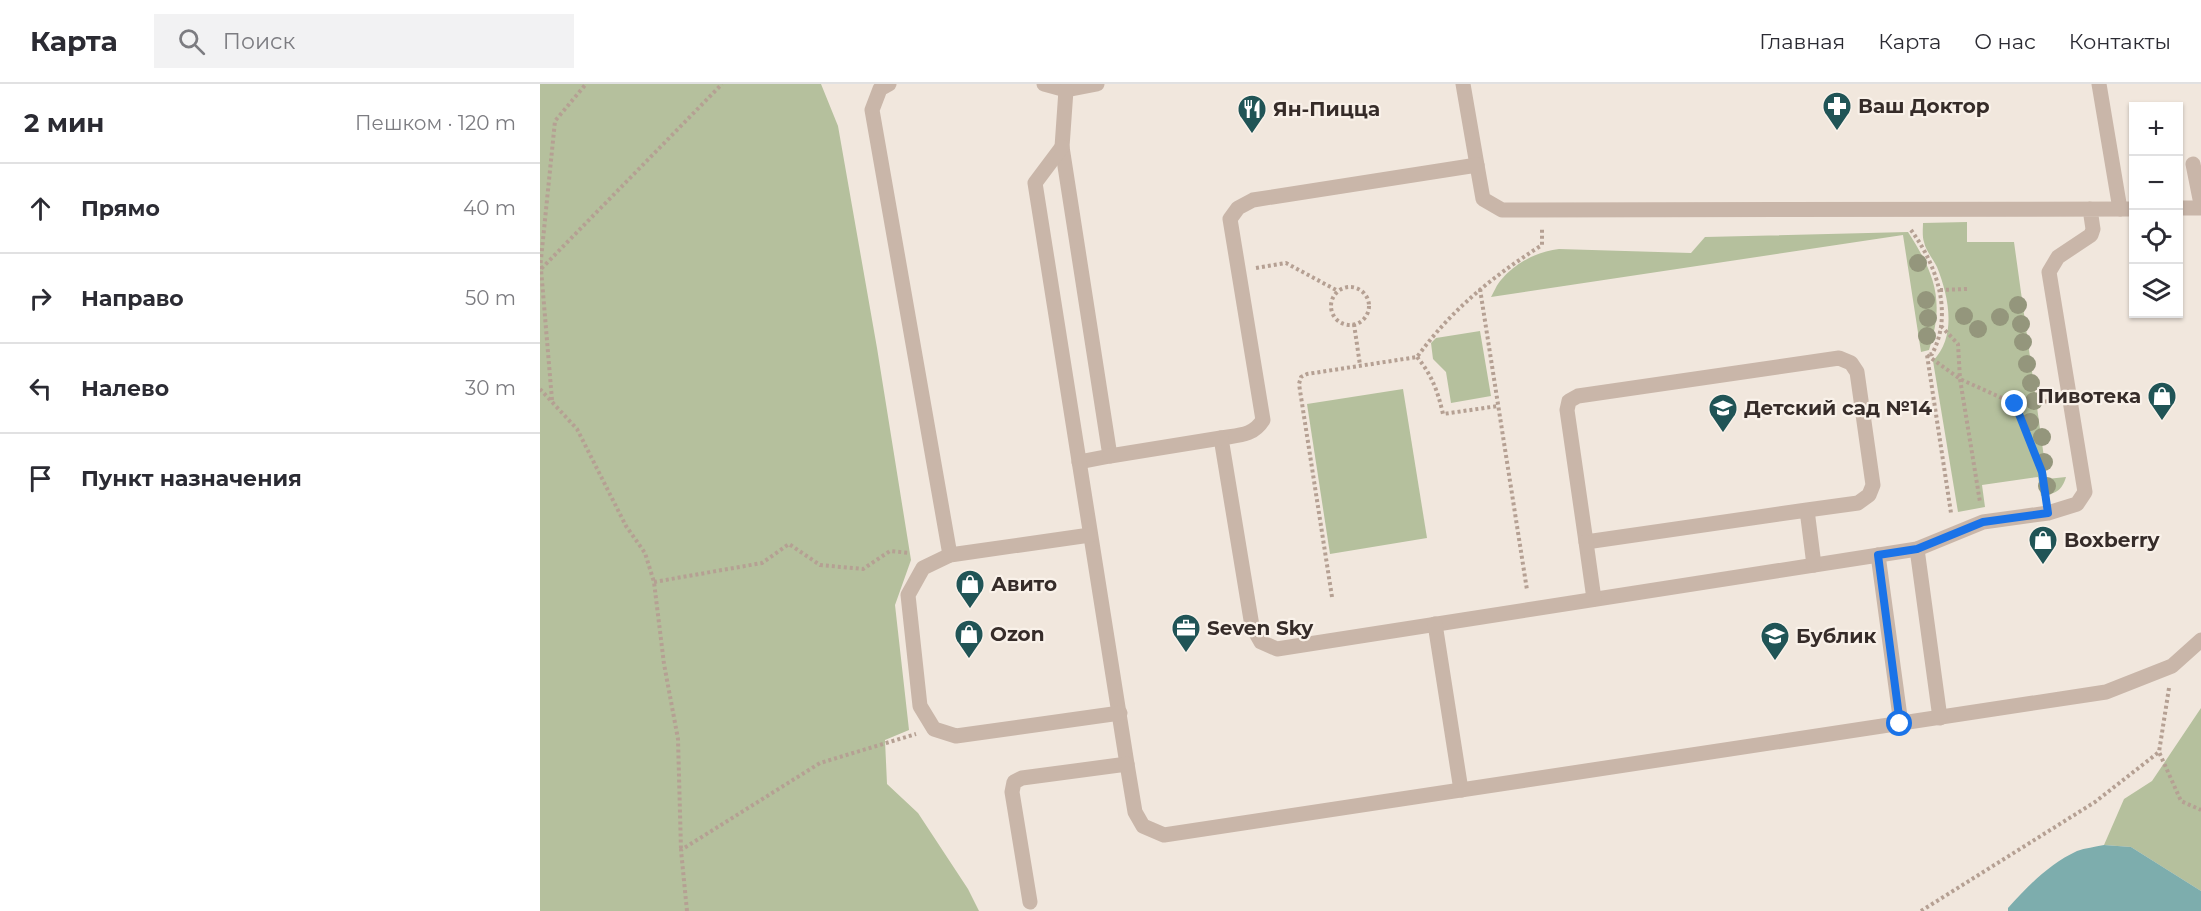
<!DOCTYPE html>
<html lang="ru">
<meta charset="utf-8">
<style>
:root{--surface:#fff;--page:#f2f2f3;--text:#2b2b33;--muted:#7c7c81;--line:#e1e1e2}
body{margin:0;font-family:Montserrat,sans-serif;background:var(--page);color:var(--text)}
.controls{position:absolute;right:18px;top:18px;display:grid;overflow:hidden;border-radius:0px;box-shadow:0 2px 4px #0004}
.controls button{width:54px;height:54px;display:grid;place-items:center;padding:0;border:0;border-bottom:2px solid var(--line);background:var(--surface);color:var(--text);font:30px sans-serif}
.stop{position:absolute;width:18px;height:18px;margin:-14px;border:4px solid #1a73e8;border-radius:50%;background:#fff}
.stop.end{background:#1a73e8;border-color:#fff;box-shadow:0 2px 6px #0008}
.list{margin:0;padding:0;list-style:none}
h2{display:flex;justify-content:space-between;align-items:center;height:78px;margin:0;padding:0 24px;font-size:26px}
h2 small{font-size:20px;font-weight:400;color:var(--muted)}
.list li{display:grid;grid-template-columns:39px 1fr auto;gap:18px;align-items:center;box-sizing:border-box;height:90px;padding:0 24px;border-top:2px solid var(--line)}
.list b{display:block;font-size:22px;white-space:nowrap}
.list em{font-size:20px;font-style:normal;color:var(--muted)}
.icon{flex:none;width:33px;height:33px;fill:none;stroke:currentColor;stroke-width:2;stroke-linecap:round;stroke-linejoin:round}
.map{position:relative;flex:none;width:1661px;height:827px;overflow:hidden}
header{display:flex;align-items:center;gap:36px;box-sizing:border-box;height:84px;padding:0 30px;background:var(--surface);border-bottom:2px solid var(--line)}
header strong{font-size:28px}
nav{display:flex;gap:33px;margin-inline-start:auto;font-size:21px}
.search{width:420px;height:54px;background:var(--page);display:flex;align-items:center;gap:15px;box-sizing:border-box;padding:0 21px;border-radius:0px;color:var(--muted);font-size:22px}
main{display:flex}
aside{flex:1;background:var(--surface)}
.map>svg:first-child{display:block}
.green{fill:#b5c09d}
.water{fill:#7dadad}
.lines{fill:none;stroke-linecap:round;stroke-linejoin:round}
.path{stroke:#b5a093;stroke-width:4;stroke-dasharray:3 3;stroke-linecap:butt}
.minor{stroke:#c9b6a9;stroke-width:15}
.tree{fill:#94967c}
.route{stroke:#1a73e8;stroke-width:8}
.labels{text-anchor:middle;stroke-width:4.5;stroke-linejoin:round;paint-order:stroke}
.poi-label{font-size:20px;font-weight:bold;fill:#362c29;stroke:#f9f1e9;text-anchor:start}
</style>
<header>
<strong>Карта</strong>
<div class="search"><svg class="icon" aria-label="search" viewBox="0 0 24 24"><circle cx="10" cy="10" r="6"/><path d="M15 15l6 6"/></svg>Поиск</div>
<nav><a>Главная</a><a>Карта</a><a>О нас</a><a>Контакты</a></nav>
</header>
<main>
<aside>
<h2>2 мин<small>Пешком · 120 m</small></h2>
<ul class="list">
<li><svg class="icon" aria-label="ahead" viewBox="0 0 24 24"><path d="M12 20V5M6 11l6-6 6 6"/></svg><div><b>Прямо</b></div><em>40 m</em></li>
<li><svg class="icon" aria-label="right" viewBox="0 0 24 24"><path d="M7 20v-9h11M14 6l5 5-5 5"/></svg><div><b>Направо</b></div><em>50 m</em></li>
<li><svg class="icon" aria-label="left" viewBox="0 0 24 24"><path d="M17 20v-9H6M10 6l-5 5 5 5"/></svg><div><b>Налево</b></div><em>30 m</em></li>
<li><svg class="icon" aria-label="arrive" viewBox="0 0 24 24"><path d="M6 21V4h12l-3 4 3 4H6"/></svg><div><b>Пункт назначения</b></div></li>
</ul>
</aside>
<div class="map">
<svg width="1661" height="827" viewBox="0 0 1661 827">
<rect width="100%" height="100%" fill="#f1e7dd"/>
<g class="green">
<path d="M0 0H281L298 42 337 264 371 476 355 521 369 646 345 656 347 700 378 729 428 805 439 827H0Z"/>
<path d="M1427 138V158H1474L1507 395 1526 393C1522 407 1515 410 1501 412L1498 393 1442 401 1445 423 1418 428 1393 277C1417 252 1409 213 1397 183 1393 175 1386 167 1384 158 1382 152 1383 144 1383 139Z"/>
<path d="M1368 148C1395 190 1405 217 1389 266L1381 268 1363 151 951 213C954 208 957 200 961 196 975 179 998 167 1019 165L1151 169 1165 153Z"/>
<path d="M940 247 951 312 911 319 906 288 893 275 891 259 896 254Z"/>
<path d="M863 305 887 454 790 470 767 320Z"/>
<path d="M1661 624V807L1591 763 1564 761 1584 715 1612 697Z"/>
</g>
<path class="water" d="M1564 761 1591 763 1661 807V827H1468V824C1488 802 1509 780 1537 767 1545 764 1555 763 1564 761Z"/>
<g class="lines">
<g class="path">
<path d="M1371 146C1396 180 1414 229 1392 270L1387 271 1411 429"/>
<path d="M716 184 746 179 798 207"/>
<path d="M0 185 15 37 46 0"/>
<circle cx="810" cy="222" r="19"/>
<path d="M940 205 987 506"/>
<path d="M1400 206 1427 205"/>
<path d="M814 240 820 281"/>
<path d="M1401 242 1418 260 1420 295 1440 418"/>
<path d="M1387 271 1420 295 1475 320 1502 388 1505 410"/>
<path d="M877 273C892 291 898 308 903 330L958 322"/>
<path d="M0 305 37 345 86 442 105 469 114 498 124 580 138 655 141 766"/>
<path d="M12 316 1 185 182 0"/>
<path d="M1475 320 1510 317"/>
<path d="M114 498 222 479 249 460 280 481 323 485 350 467 370 469"/>
<path d="M792 513 759 300 761 293 767 290 877 273C912 225 952 193 1002 161V145"/>
<path d="M1629 604 1619 668 1641 717 1661 726"/>
<path d="M147 827 141 766 280 679 376 650"/>
<path d="M1381 827 1555 718 1619 668"/>
</g>
<g class="minor">
<path d="M349 0 340 5 332 26 410 471"/>
<path d="M504 0 526 6 557 0"/>
<path d="M923 0 937 81"/>
<path d="M1559 0 1580 125"/>
<path d="M526 6 522 63 570 372 539 378"/>
<path d="M522 63 495 99 587 680 595 728 603 742 624 751 1566 608 1632 582 1661 556"/>
<path d="M1653 80 1661 120"/>
<path d="M1638 124H1661"/>
<path d="M1550 125 1553 145 1551 151 1518 173 1509 188 1545 408 1537 420 1508 429 1443 438 1377 465 737 565 721 558 712 542 681 354C699 351 713 352 723 336L690 135 698 124 713 116 937 81 943 115 962 126 1594 125"/>
<path d="M570 372 681 354"/>
<path d="M1267 426 1318 419 1329 411 1333 401 1317 288 1311 279 1299 274 1038 312 1029 317 1027 326 1046 458 1267 426 1274 481"/>
<path d="M550 451 410 471 383 484 368 511 380 622 394 645 416 652 580 629"/>
<path d="M1046 458 1054 515"/>
<path d="M1377 465 1400 634"/>
<path d="M1338 471 1361 640"/>
<path d="M895 540 921 706"/>
<path d="M490 818 472 708 474 698 482 694 587 680"/>
</g>
</g>
<g class="tree">
<circle cx="1378" cy="179" r="9"/>
<circle cx="1386" cy="216" r="9"/>
<circle cx="1478" cy="221" r="9"/>
<circle cx="1424" cy="232" r="9"/>
<circle cx="1460" cy="233" r="9"/>
<circle cx="1388" cy="234" r="9"/>
<circle cx="1481" cy="240" r="9"/>
<circle cx="1438" cy="245" r="9"/>
<circle cx="1387" cy="252" r="9"/>
<circle cx="1483" cy="258" r="9"/>
<circle cx="1487" cy="280" r="9"/>
<circle cx="1491" cy="299" r="9"/>
<circle cx="1494" cy="317" r="9"/>
<circle cx="1490" cy="338" r="9"/>
<circle cx="1502" cy="353" r="9"/>
<circle cx="1504" cy="378" r="9"/>
<circle cx="1507" cy="402" r="9"/>
</g>
<g class="lines">
<path class="route" d="M1360 640 1338 471 1377 465 1443 438 1508 429 1502 388 1475 320"/>
</g>
<defs>
<g id="pharmacy-pin" transform="scale(1.5)"><path d="M0 17L-7.5 6A9.5 9.5 0 1 1 7.5 6Z" fill="#205456" stroke="#f9f1e9"/><path d="M-2-6h4v4h4v4h-4v4h-4v-4h-4v-4h4Z" fill="#fff"/></g>
<g id="restaurant-pin" transform="scale(1.5)"><path d="M0 17L-7.5 6A9.5 9.5 0 1 1 7.5 6Z" fill="#205456" stroke="#f9f1e9"/><path d="M-5-6h1v4h1v-4h1v4h1v-4h1v5L-1.5 .5V6h-2V.5L-5-1ZM5-6V6H3V1.5H1.5Q1.5-4 5-6Z" fill="#fff"/></g>
<g id="shop-pin" transform="scale(1.5)"><path d="M0 17L-7.5 6A9.5 9.5 0 1 1 7.5 6Z" fill="#205456" stroke="#f9f1e9"/><path d="M-5-2.5h2.3a2.7 3.5 0 0 1 5.4 0H5L5.5 6h-11ZM-1.5-2.5h3a1.5 2.3 0 0 0-3 0Z" fill="#fff"/></g>
<g id="school-pin" transform="scale(1.5)"><path d="M0 17L-7.5 6A9.5 9.5 0 1 1 7.5 6Z" fill="#205456" stroke="#f9f1e9"/><path d="M0-5L7-2L0 1L-7-2ZM-4 1L0 2.5L4 1V4Q0 6-4 4Z" fill="#fff"/></g>
<g id="office-pin" transform="scale(1.5)"><path d="M0 17L-7.5 6A9.5 9.5 0 1 1 7.5 6Z" fill="#205456" stroke="#f9f1e9"/><path d="M-6-3h4V-5.5h4V-3h4V5H-6ZM-1-4.5V-3h2v-1.5ZM-6 0V1H6V0Z" fill="#fff"/></g>
</defs>
<g fill-rule="evenodd">
<use href="#pharmacy-pin" x="1297" y="22"/>
<use href="#restaurant-pin" x="712" y="25"/>
<use href="#shop-pin" x="1622" y="312"/>
<use href="#school-pin" x="1183" y="324"/>
<use href="#shop-pin" x="1503" y="456"/>
<use href="#shop-pin" x="430" y="500"/>
<use href="#office-pin" x="646" y="544"/>
<use href="#shop-pin" x="429" y="550"/>
<use href="#school-pin" x="1235" y="552"/>
</g>
<g class="labels">
<g class="poi-label">
<text x="1318" y="29">Ваш Доктор</text>
<text x="733" y="32">Ян-Пицца</text>
<text x="1601" y="319" text-anchor="end">Пивотека</text>
<text x="1204" y="331">Детский сад №14</text>
<text x="1524" y="463">Boxberry</text>
<text x="451" y="507">Авито</text>
<text x="667" y="551">Seven Sky</text>
<text x="450" y="557">Ozon</text>
<text x="1256" y="559">Бублик</text>
</g>
</g>
</svg>
<div class="controls">
<button>+</button>
<button>−</button>
<button><svg class="icon" aria-label="locate" viewBox="0 0 24 24"><circle cx="12" cy="12" r="6"/><path d="M12 2v4M12 18v4M2 12h4M18 12h4"/></svg></button>
<button><svg class="icon" aria-label="layers" viewBox="0 0 24 24"><path d="M12 4l9 5-9 5-9-5zM3 14l9 5 9-5"/></svg></button>
</div>
<div class="stop" style="left:1360px;top:640px"></div>
<div class="stop end" style="left:1475px;top:320px"></div>
</div>
</main>
